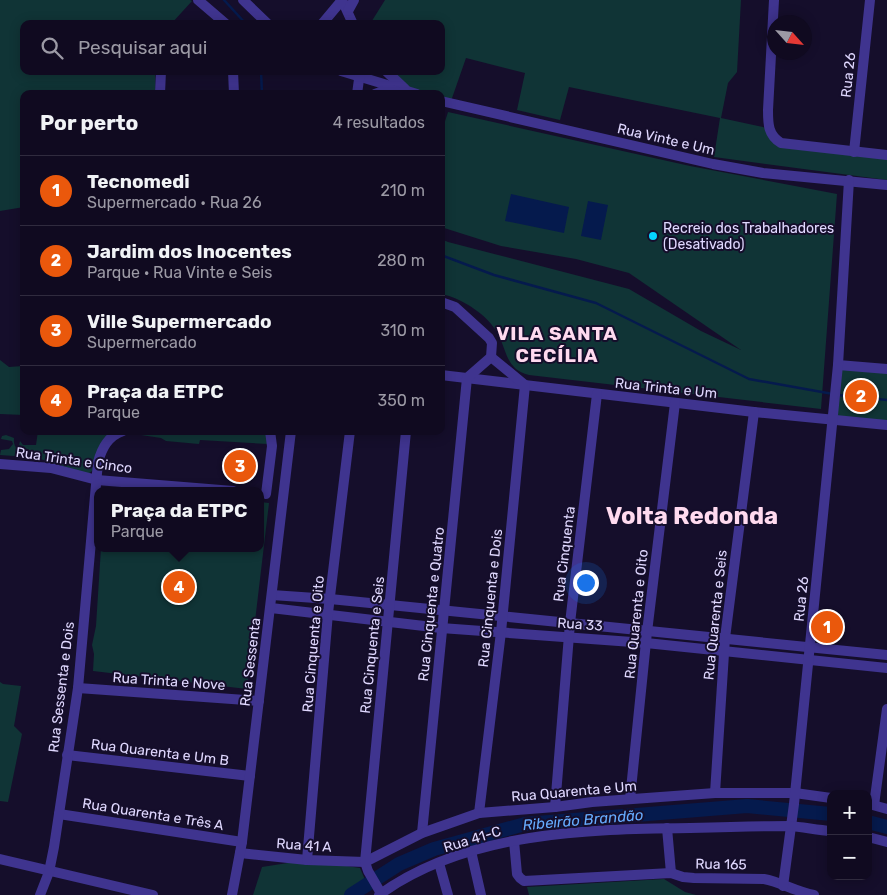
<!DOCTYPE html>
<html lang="pt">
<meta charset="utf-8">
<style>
:root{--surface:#100a20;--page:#191329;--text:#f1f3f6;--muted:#9c9aa5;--line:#302b3e;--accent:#ea580c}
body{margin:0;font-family:Rubik,sans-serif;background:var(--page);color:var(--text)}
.controls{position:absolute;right:15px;bottom:15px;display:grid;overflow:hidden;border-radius:10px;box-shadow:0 2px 12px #0003}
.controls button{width:45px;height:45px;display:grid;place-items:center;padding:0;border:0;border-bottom:1px solid var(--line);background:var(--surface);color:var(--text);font:25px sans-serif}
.compass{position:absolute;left:767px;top:15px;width:45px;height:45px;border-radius:50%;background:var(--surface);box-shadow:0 2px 12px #0003;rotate:117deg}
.you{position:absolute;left:585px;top:582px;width:18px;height:18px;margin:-12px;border:4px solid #fff;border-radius:50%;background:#1a73e8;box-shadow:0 0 0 8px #1a73e833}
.badge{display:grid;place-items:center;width:32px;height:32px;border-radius:50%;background:var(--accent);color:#fff;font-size:16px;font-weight:700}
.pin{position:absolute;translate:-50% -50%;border:2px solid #fff;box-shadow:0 1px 5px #0006}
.popup{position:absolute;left:94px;top:487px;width:170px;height:65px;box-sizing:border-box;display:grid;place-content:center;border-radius:10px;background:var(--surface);filter:drop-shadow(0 1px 4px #0005);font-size:16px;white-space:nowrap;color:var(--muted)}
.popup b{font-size:19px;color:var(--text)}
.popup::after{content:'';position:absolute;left:50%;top:100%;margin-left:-10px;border:10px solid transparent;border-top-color:var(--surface)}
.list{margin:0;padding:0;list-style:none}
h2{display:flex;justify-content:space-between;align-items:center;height:65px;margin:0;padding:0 20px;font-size:21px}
h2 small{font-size:16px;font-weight:400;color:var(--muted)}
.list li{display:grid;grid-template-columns:32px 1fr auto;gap:15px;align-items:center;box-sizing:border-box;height:70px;padding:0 20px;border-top:1px solid var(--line)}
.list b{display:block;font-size:19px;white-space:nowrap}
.list p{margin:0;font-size:16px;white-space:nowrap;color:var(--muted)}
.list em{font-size:16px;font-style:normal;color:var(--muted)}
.icon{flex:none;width:28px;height:28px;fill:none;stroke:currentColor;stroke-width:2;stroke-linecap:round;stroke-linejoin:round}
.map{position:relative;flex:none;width:887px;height:895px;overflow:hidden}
.search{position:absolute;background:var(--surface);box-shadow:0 2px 12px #0003;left:20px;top:20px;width:425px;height:55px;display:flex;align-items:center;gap:12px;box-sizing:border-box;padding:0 18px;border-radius:10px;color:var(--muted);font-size:19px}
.panel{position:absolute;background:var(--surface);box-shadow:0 2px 12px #0003;left:20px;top:90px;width:425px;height:345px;border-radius:10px}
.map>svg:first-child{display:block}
.green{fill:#103436}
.water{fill:#051a4d}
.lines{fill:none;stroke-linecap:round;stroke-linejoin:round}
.stream{stroke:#051a4d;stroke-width:2.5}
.river{stroke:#051a4d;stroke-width:14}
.minor{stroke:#3f348f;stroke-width:10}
.poi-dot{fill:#04d3ff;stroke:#150e2b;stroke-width:2}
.labels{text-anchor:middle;stroke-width:4;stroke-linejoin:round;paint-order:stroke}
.street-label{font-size:14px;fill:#e0d8ff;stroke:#150e2b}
.poi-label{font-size:14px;fill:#e0d8ff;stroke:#150e2b;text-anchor:start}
.water-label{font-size:15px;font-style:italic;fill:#66acff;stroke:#150e2b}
.district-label{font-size:19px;font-weight:bold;letter-spacing:1px;fill:#ffdaef;stroke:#150e2b}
.town-label{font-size:24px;font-weight:bold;fill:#ffdaef;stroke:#150e2b}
</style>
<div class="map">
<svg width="887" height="895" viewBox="0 0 887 895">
<rect width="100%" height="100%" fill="#150e2b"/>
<g class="green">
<path d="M0 0H190L192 1 171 24H24V71H155L156 94H24V207L0 211Z"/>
<path d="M385 0H741L737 72 728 83 721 118 767 128 770 138 887 157V180L714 157 720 118 569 87 560 120 517 110 525 73 466 58 451 101 441 99V94C413 94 411 90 391 71H441V24H370Z"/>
<path d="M448 112 690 166 837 194 821 409 529 375C506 369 507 351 498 334 488 315 462 298 441 294V239L448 242 629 289 701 331 741 350 629 273 576 259 501 246 441 227V134Z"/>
<path d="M24 355V415L0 414V360L9 367 23 366Z"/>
<path d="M838 365 887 369V425L832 420Z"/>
<path d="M38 431H114L95 458 92 471 88 474 34 457 35 453 19 445 20 441 23 445H36Z"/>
<path d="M168 431H266L268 444 200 440 199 444 166 441 161 438 141 435 142 433Z"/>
<path d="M6 435 14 438C13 449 19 450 28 453V457L0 455 1 450 9 449 13 444 12 441 1 439 2 436Z"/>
<path d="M260 502 269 503 247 689 93 671 94 654 92 645 96 626 101 548H260Z"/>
<path d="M0 682 3 684 21 686 14 726 22 734 8 802 0 801Z"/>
<path d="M307 860 360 868 369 889 361 895H253L262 867Z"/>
<path d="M664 879 685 892 696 895H529L527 887Z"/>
</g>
<g class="water">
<path d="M511 194 569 207 564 233 505 221Z"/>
<path d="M588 201 608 205 601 240 581 236Z"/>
</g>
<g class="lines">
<g class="stream">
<path d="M224 0 246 24"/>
<path d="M261 71 262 94"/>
<path d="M441 255 494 275 596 303 749 379 833 394"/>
<path d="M838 395 887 400"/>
</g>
<g class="river">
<path d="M868 822 887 827"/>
<path d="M351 895 399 864 434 849 525 824 747 806 831 814"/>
</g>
<g class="minor">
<path d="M198 0 226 24"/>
<path d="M243 0 268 24"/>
<path d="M342 0 353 24"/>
<path d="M774 0 768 110C768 124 768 135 781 143L887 155"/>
<path d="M348 11 354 0"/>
<path d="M322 24 342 0"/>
<path d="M233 71 234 94"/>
<path d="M341 71 417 94"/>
<path d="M386 71 405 89"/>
<path d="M160 94 161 71"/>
<path d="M357 94 360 72"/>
<path d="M375 94 383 91H396"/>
<path d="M441 101 713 164 763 173 887 185"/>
<path d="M854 152 870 0"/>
<path d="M838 365 887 369"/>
<path d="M441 375 754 412 887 425"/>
<path d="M0 464 51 468 97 480 233 491"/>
<path d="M266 494 272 446 270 431"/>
<path d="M272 595 330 599 887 655"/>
<path d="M271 608 441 628 646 643 887 668"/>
<path d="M78 688 259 701"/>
<path d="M67 755 250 776"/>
<path d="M715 793 725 638 754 412"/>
<path d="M630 799 647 632 675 403"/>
<path d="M869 804 887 809"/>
<path d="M874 805 887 709"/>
<path d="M555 807 570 623 597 394"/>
<path d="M479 813 501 632 525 385 491 357"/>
<path d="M59 814 242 842"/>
<path d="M667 828 671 873"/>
<path d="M422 833 467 378 491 357 492 343 489 338 455 307 441 302"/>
<path d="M868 837 887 842"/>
<path d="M514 841 517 874 520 878 524 881 671 873 683 877 694 878 764 879C781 882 796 892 814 895"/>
<path d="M471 851 481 895"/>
<path d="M240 853 307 860 365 862 422 833 479 813 555 807 592 802 715 793H795L831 798"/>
<path d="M0 859 153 895"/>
<path d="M307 860 328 613 350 431"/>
<path d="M439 863 448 895"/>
<path d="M783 886 794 804 838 365 849 180"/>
<path d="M40 895 49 872 54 847 78 688 98 462C102 448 108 436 123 431"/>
<path d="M232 895 242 842 291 431"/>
<path d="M379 895C465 832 587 829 690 828 723 827 756 826 789 826 803 827 817 830 831 831"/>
<path d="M382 895 368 871 365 862 406 431"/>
</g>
</g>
<circle class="poi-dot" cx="653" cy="236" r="5"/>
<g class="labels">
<g class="street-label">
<text transform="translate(848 75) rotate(-84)" y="5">Rua 26</text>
<text transform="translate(666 139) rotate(13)" y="5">Rua Vinte e Um</text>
<text transform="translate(666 388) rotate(6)" y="5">Rua Trinta e Um</text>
<text transform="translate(74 460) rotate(8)" y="5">Rua Trinta e Cinco</text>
<text transform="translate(564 554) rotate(-83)" y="5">Rua Cinquenta</text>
<text transform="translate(490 598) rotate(-84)" y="5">Rua Cinquenta e Dois</text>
<text transform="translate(801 599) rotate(-84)" y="5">Rua 26</text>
<text transform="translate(431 604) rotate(-84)" y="5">Rua Cinquenta e Quatro</text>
<text transform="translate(636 614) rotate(-84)" y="5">Rua Quarenta e Oito</text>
<text transform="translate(715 615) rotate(-84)" y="5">Rua Quarenta e Seis</text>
<text transform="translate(580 624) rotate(4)" y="5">Rua 33</text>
<text transform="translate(313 644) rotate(-85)" y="5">Rua Cinquenta e Oito</text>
<text transform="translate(372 645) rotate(-84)" y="5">Rua Cinquenta e Seis</text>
<text transform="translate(250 662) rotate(-83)" y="5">Rua Sessenta</text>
<text transform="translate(169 681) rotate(4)" y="5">Rua Trinta e Nove</text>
<text transform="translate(61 687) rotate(-83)" y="5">Rua Sessenta e Dois</text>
<text transform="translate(160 752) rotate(7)" y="5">Rua Quarenta e Um B</text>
<text transform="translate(574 791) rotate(-5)" y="5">Rua Quarenta e Um</text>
<text transform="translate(153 814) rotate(9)" y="5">Rua Quarenta e Três A</text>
<text transform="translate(472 839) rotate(-17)" y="5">Rua 41-C</text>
<text transform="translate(304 845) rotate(4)" y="5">Rua 41 A</text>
<text transform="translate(721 864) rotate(1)" y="5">Rua 165</text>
</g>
<g class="poi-label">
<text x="663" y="233">Recreio dos Trabalhadores<tspan x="663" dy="16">(Desativado)</tspan></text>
</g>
<g class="water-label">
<text transform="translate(583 820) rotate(-5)" y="5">Ribeirão Brandão</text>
</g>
<g class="district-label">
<text x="557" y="340">VILA SANTA<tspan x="557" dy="22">CECÍLIA</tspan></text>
</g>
<g class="town-label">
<text x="692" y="524">Volta Redonda</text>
</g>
</g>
</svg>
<div class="controls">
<button>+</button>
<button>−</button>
</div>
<svg class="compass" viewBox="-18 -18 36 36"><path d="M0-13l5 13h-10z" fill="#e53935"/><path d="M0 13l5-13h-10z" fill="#9c9aa5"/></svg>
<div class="you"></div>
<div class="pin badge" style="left:827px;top:627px">1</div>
<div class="pin badge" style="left:861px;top:396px">2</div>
<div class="pin badge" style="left:240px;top:466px">3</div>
<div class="pin badge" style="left:179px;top:587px">4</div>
<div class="popup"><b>Praça da ETPC</b>Parque</div>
<div class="search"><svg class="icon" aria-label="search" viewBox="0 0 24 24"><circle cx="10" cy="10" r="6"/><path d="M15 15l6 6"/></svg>Pesquisar aqui</div>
<section class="panel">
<h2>Por perto<small>4 resultados</small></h2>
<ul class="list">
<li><span class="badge">1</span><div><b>Tecnomedi</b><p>Supermercado · Rua 26</p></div><em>210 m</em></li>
<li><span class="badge">2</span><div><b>Jardim dos Inocentes</b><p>Parque · Rua Vinte e Seis</p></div><em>280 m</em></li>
<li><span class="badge">3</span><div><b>Ville Supermercado</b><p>Supermercado</p></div><em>310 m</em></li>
<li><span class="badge">4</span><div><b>Praça da ETPC</b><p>Parque</p></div><em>350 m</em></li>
</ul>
</section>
</div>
